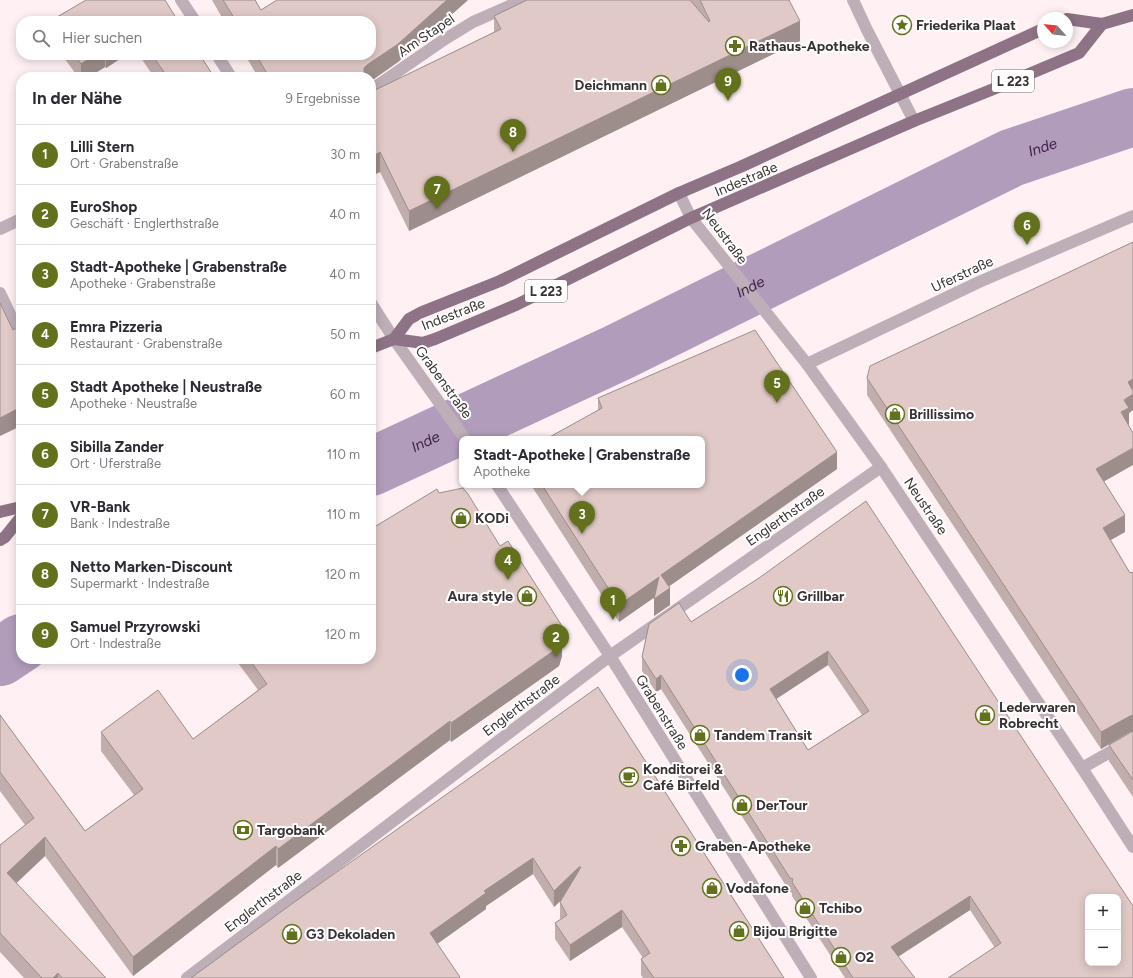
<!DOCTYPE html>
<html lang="de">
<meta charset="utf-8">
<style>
:root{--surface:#fff;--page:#f7f7f7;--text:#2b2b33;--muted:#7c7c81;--line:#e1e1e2;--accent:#64711c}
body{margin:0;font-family:Figtree,sans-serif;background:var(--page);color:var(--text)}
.controls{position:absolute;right:12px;bottom:12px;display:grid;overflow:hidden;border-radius:8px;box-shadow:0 2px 10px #0003}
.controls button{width:36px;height:36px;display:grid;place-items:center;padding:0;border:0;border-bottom:1px solid var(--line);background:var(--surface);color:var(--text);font:20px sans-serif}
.compass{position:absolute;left:1037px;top:12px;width:36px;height:36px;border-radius:50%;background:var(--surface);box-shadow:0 2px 10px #0003;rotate:297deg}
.you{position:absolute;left:742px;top:675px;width:14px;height:14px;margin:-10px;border:3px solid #fff;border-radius:50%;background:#1a73e8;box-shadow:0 0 0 6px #1a73e833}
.badge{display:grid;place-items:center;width:26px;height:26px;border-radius:50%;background:var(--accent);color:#fff;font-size:13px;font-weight:700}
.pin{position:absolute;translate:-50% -33px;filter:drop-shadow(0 1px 2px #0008)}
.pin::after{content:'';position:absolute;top:21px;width:14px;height:12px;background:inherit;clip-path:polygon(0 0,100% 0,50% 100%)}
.popup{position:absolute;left:459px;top:436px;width:246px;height:52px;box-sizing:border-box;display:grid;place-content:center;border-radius:8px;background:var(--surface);filter:drop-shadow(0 1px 3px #0005);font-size:13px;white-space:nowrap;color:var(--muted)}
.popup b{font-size:15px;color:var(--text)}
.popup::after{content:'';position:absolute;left:50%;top:100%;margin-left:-8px;border:8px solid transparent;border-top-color:var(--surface)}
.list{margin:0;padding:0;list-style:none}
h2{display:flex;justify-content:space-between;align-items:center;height:52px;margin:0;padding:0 16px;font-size:17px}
h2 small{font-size:13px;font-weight:400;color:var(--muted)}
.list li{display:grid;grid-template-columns:26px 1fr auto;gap:12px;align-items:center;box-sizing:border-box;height:60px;padding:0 16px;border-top:1px solid var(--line)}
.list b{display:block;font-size:15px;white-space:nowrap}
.list p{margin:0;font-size:13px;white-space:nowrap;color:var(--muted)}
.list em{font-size:13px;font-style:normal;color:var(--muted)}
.icon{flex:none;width:22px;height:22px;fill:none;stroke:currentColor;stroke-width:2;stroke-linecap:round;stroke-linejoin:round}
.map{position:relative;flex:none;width:1133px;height:978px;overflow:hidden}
.search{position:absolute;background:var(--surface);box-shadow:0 2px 10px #0003;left:16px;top:16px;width:360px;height:44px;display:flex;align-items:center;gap:10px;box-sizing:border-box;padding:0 14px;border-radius:16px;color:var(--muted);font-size:15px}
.panel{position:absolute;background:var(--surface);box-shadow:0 2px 10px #0003;left:16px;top:72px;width:360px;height:592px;border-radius:16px}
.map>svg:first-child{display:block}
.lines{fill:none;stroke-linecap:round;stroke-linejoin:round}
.river{stroke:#b29cbb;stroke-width:58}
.service{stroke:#bdaeb8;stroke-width:12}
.pedestrian{stroke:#bdaeb8;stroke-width:12}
.minor{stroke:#bdaeb8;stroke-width:12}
.primary{stroke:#8d7385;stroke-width:12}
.wall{fill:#c1adab;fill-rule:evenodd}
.shaded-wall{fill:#9d8d8b}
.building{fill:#e0c9c7;stroke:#9d8d8b;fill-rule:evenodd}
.labels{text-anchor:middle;stroke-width:4;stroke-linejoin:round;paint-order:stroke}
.shield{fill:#fff;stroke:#746e70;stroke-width:1}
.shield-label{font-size:13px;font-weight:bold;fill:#393032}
.poi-label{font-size:14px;font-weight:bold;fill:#393032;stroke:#fff;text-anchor:start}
.street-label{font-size:14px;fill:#393032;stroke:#fff}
.water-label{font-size:15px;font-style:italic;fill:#3c1e48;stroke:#fff}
</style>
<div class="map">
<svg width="1133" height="978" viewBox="0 0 1133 978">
<rect width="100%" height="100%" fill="#fef0f3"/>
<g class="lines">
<g class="river">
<path id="s1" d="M371 467 617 353 1011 158 1133 117"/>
<path d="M0 657 21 643"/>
</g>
<g class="service">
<path d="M371 90 442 41 473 22 523 0"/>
<path d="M0 293 21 337"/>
</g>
<g class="pedestrian">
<path d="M807 364 881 467 1082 768 1133 847"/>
<path d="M497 485 610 656 811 978"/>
<path d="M1082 768 1133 739"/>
<path d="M187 978 610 656 881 467"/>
</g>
<g class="minor">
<path d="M181 0 195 21"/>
<path d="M853 0 867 30 914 121"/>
<path d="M217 55 231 77"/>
<path d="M679 193 691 218 807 364 979 282 1133 216"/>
<path d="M0 229 21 219"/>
<path d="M371 303 394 339 465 439"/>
</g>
<g class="primary">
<path d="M1067 19 1102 24 1133 15"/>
<path d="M394 339 423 343 435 339 516 305 691 218 914 121 991 90 1079 53 1102 24"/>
<path d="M371 348 394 339 409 319 422 312 500 281 679 193 740 167 1043 29"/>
<path d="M0 512 21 507"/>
<path d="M0 540 5 537 21 517"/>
</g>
</g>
<g class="wall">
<path d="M212 0H255L261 10 277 0H468L398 62 371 81V77H258L245 55H371V21H224Z"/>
<path d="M690 0H789L800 41 409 231 380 172 371 176V92L494 32V16L691 2Z"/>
<path d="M62 55H126L106 68 105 67 89 77H78Z"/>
<path d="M139 55H200L214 77H154Z"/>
<path d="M1133 242V410L1129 413V424L1104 481 1125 532 1111 540 1130 573 1133 572V797L1109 761V745L1132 732H1130L1101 749 867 395V378Z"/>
<path d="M598 398 837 469 669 586 670 605 654 616 655 597 619 622 531 485H702L598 411Z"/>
<path d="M439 493 562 645V656L559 666 451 742 450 740 278 868 276 865 133 976 45 856 16 883 106 978H24L0 952V845L25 825 0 791V715L85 831 134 795 101 751V732L193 739 258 690 235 659H371Z"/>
<path d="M759 578 1133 906 995 948 970 910 898 957 915 978H845L792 896V893L790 892 661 689 656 692 642 671V657L691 622ZM828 665 862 715 808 750 776 699Z"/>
<path d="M598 687 784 978H643L641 975V959L643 958 622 927 570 961 555 939V923L561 919 560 918V902L561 900 554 907 533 874 486 906V909L437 944 460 978H191Z"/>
</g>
<g class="shaded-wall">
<path d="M447 0H468L398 62 371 81V77H361L364 68 367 65Z"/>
<path d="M800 21V41L409 231V211Z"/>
<path d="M95 55H105V67L89 77H81V64Z"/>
<path d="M106 55H126L106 68Z"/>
<path d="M271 73V77H268V75Z"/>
<path d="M380 152V172L371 176V157Z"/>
<path d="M1133 379V410L1129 413V424L1121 429V412L1124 400 1128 382Z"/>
<path d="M21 407V426L0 436V418Z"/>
<path d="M1133 448V465L1096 486V469Z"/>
<path d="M837 452V469L661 592V575Z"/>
<path d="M1125 515V532L1103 544V528Z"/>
<path d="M659 577V594L619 622V605Z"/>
<path d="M670 588V605L654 616V599Z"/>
<path d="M562 626V656L559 666 451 742V723Z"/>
<path d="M828 651V665L770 703V689Z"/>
<path d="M661 675V689L656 692V679Z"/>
<path d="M1133 715V732H1130L1101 749V732L1130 716Z"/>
<path d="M450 721V740L278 868V849Z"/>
<path d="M45 837V856L7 892V873Z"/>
<path d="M276 846V865L133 976V957Z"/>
<path d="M533 858V874L486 906V909L430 949V933L484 891Z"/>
<path d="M579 867V883L554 907V891Z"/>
<path d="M970 896V910L891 961V947Z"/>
<path d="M622 910V927L570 961V945Z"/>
<path d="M58 973V978H53Z"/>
</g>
<g class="building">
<path d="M86 0H165L178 21H52V20Z"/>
<path d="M223 0H255L261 10 277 0H447L398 44 367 65 364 68V74L361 77H273L271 73 268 75 256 55H371V21H236Z"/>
<path d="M527 0H690L709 22 710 21 700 0H789L800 21 409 211 380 152 371 157V92L501 29 494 16Z"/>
<path d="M75 55H95L81 64Z"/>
<path d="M152 55H200L214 77H155L164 72Z"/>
<path d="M1133 242V379L1128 382 1133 391V394L1124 400 1129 408 1121 412 1133 433V448L1096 469 1125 515 1103 528 1130 573 1133 572V715L1130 716 1101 732 867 378 870 366Z"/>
<path d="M0 303 13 330 21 326V407L0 418Z"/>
<path d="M755 330 837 452 661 575 670 588 654 599 659 577 619 605 542 485H702V439H546L602 408 598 398Z"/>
<path d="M463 488 468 494 500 546 508 541 562 626V637L559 647 451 723 450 721 278 849 276 846 133 957 45 837 7 873 106 978H62L58 973 53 978H42L0 933V845L34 818 0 772V715L85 831 143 789 101 732 158 690 193 739 267 684 249 659H371V529L437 489 439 493Z"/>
<path d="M866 501 1133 906V978H948L1001 943 970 896 891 947 915 978H853L792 882 793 879 790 878 661 675 656 679 642 657 649 624 679 603 691 622 759 578ZM828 651 869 711 808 750 770 689ZM1088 897H1118V963H1088Z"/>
<path d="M598 687 784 978H654L641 959 650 953 622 910 570 945 555 923 567 915 560 902 581 867H579L554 891 533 858 484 891 486 893 430 933 460 977 459 978H191L293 903Z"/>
<path d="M1133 731V780L1109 745Z"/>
</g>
<defs>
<g id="sight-ring" transform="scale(1)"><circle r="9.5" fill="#fff" stroke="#64711c" stroke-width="1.5"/><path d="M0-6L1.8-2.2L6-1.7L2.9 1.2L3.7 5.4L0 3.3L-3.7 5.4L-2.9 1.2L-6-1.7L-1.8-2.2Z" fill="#64711c"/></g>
<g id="pharmacy-ring" transform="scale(1)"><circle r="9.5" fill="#fff" stroke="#64711c" stroke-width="1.5"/><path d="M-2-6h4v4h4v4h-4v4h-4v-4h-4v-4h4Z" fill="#64711c"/></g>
<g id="shop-ring" transform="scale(1)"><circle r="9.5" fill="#fff" stroke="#64711c" stroke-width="1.5"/><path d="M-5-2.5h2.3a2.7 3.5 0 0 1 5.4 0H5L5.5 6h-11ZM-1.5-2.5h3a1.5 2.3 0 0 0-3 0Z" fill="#64711c"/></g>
<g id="restaurant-ring" transform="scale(1)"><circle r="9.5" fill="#fff" stroke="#64711c" stroke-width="1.5"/><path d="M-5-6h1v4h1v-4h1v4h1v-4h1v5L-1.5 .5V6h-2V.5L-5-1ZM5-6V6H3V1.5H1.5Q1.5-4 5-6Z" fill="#64711c"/></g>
<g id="cafe-ring" transform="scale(1)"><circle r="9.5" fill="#fff" stroke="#64711c" stroke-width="1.5"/><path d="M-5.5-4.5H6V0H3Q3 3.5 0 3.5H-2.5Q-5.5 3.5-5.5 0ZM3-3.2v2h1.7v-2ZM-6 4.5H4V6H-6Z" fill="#64711c"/></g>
<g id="bank-ring" transform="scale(1)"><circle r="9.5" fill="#fff" stroke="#64711c" stroke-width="1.5"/><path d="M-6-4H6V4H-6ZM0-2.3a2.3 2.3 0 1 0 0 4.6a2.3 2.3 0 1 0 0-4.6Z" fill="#64711c"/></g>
</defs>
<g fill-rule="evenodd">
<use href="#sight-ring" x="902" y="25"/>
<use href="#pharmacy-ring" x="735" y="46"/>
<use href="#shop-ring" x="661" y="85"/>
<use href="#shop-ring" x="895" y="414"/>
<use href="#shop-ring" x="461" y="518"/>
<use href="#shop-ring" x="527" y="596"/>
<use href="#restaurant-ring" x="783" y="596"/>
<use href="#shop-ring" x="985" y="715"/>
<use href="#shop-ring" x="700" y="735"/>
<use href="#cafe-ring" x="629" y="777"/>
<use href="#shop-ring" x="742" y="805"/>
<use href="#bank-ring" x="243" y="830"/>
<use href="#pharmacy-ring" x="681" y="846"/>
<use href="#shop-ring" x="712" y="888"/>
<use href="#shop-ring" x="805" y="908"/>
<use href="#shop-ring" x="739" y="931"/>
<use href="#shop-ring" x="292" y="934"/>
<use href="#shop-ring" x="841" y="957"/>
</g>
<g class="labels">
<g class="shield">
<rect x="992" y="70" width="42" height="22" rx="3"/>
<rect x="525" y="280" width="42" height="22" rx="3"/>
</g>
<g class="shield-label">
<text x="1013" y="86">L 223</text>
<text x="546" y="296">L 223</text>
</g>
<g class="poi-label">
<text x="916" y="30">Friederika Plaat</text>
<text x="749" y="51">Rathaus-Apotheke</text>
<text x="647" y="90" text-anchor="end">Deichmann</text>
<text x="909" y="419">Brillissimo</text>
<text x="475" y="523">KODi</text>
<text x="513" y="601" text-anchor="end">Aura style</text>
<text x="797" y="601">Grillbar</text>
<text x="999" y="712">Lederwaren<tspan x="999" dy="16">Robrecht</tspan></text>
<text x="714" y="740">Tandem Transit</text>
<text x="643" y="774">Konditorei &amp;<tspan x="643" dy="16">Café Birfeld</tspan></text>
<text x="756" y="810">DerTour</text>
<text x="257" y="835">Targobank</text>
<text x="695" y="851">Graben-Apotheke</text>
<text x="726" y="893">Vodafone</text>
<text x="819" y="913">Tchibo</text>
<text x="753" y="936">Bijou Brigitte</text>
<text x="306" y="939">G3 Dekoladen</text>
<text x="855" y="962">O2</text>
</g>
<g class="street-label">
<text transform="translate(426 35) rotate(-34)" y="5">Am Stapel</text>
<text transform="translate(746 179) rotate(-23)" y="5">Indestraße</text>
<text transform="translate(725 236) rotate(53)" y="5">Neustraße</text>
<text transform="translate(962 274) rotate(-25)" y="5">Uferstraße</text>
<text transform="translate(453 314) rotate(-21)" y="5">Indestraße</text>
<text transform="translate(444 382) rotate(54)" y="5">Grabenstraße</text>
<text transform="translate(926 506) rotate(56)" y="5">Neustraße</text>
<text transform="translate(785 516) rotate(-35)" y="5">Englerthstraße</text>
<text transform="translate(521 705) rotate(-37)" y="5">Englerthstraße</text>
<text transform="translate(662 712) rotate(58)" y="5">Grabenstraße</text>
<text transform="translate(263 901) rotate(-37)" y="5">Englerthstraße</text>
</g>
<g class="water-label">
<text dy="5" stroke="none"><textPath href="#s1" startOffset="744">Inde</textPath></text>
<text dy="5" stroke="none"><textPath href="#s1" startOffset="420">Inde</textPath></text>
<text dy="5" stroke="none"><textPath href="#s1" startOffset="60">Inde</textPath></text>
</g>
</g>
</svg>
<div class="controls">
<button>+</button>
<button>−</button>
</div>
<svg class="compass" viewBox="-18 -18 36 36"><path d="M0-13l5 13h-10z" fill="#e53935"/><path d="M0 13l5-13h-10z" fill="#7c7c81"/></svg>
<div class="you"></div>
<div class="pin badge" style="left:613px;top:620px">1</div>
<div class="pin badge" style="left:556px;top:657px">2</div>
<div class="pin badge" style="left:582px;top:534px">3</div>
<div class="popup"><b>Stadt-Apotheke | Grabenstraße</b>Apotheke</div>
<div class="pin badge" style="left:508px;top:580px">4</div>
<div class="pin badge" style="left:777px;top:403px">5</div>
<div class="pin badge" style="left:1027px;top:245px">6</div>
<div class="pin badge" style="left:437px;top:209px">7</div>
<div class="pin badge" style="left:513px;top:152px">8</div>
<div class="pin badge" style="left:728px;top:101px">9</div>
<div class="search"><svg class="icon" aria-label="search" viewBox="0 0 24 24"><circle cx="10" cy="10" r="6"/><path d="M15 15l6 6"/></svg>Hier suchen</div>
<section class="panel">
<h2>In der Nähe<small>9 Ergebnisse</small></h2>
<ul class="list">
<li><span class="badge">1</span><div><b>Lilli Stern</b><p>Ort · Grabenstraße</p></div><em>30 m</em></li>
<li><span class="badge">2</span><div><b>EuroShop</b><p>Geschäft · Englerthstraße</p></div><em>40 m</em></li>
<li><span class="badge">3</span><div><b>Stadt-Apotheke | Grabenstraße</b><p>Apotheke · Grabenstraße</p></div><em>40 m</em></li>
<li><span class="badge">4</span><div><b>Emra Pizzeria</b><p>Restaurant · Grabenstraße</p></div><em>50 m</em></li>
<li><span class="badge">5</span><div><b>Stadt Apotheke | Neustraße</b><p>Apotheke · Neustraße</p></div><em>60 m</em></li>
<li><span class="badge">6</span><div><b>Sibilla Zander</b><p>Ort · Uferstraße</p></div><em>110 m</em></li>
<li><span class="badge">7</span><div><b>VR-Bank</b><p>Bank · Indestraße</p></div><em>110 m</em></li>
<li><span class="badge">8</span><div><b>Netto Marken-Discount</b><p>Supermarkt · Indestraße</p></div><em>120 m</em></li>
<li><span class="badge">9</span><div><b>Samuel Przyrowski</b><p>Ort · Indestraße</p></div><em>120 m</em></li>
</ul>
</section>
</div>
